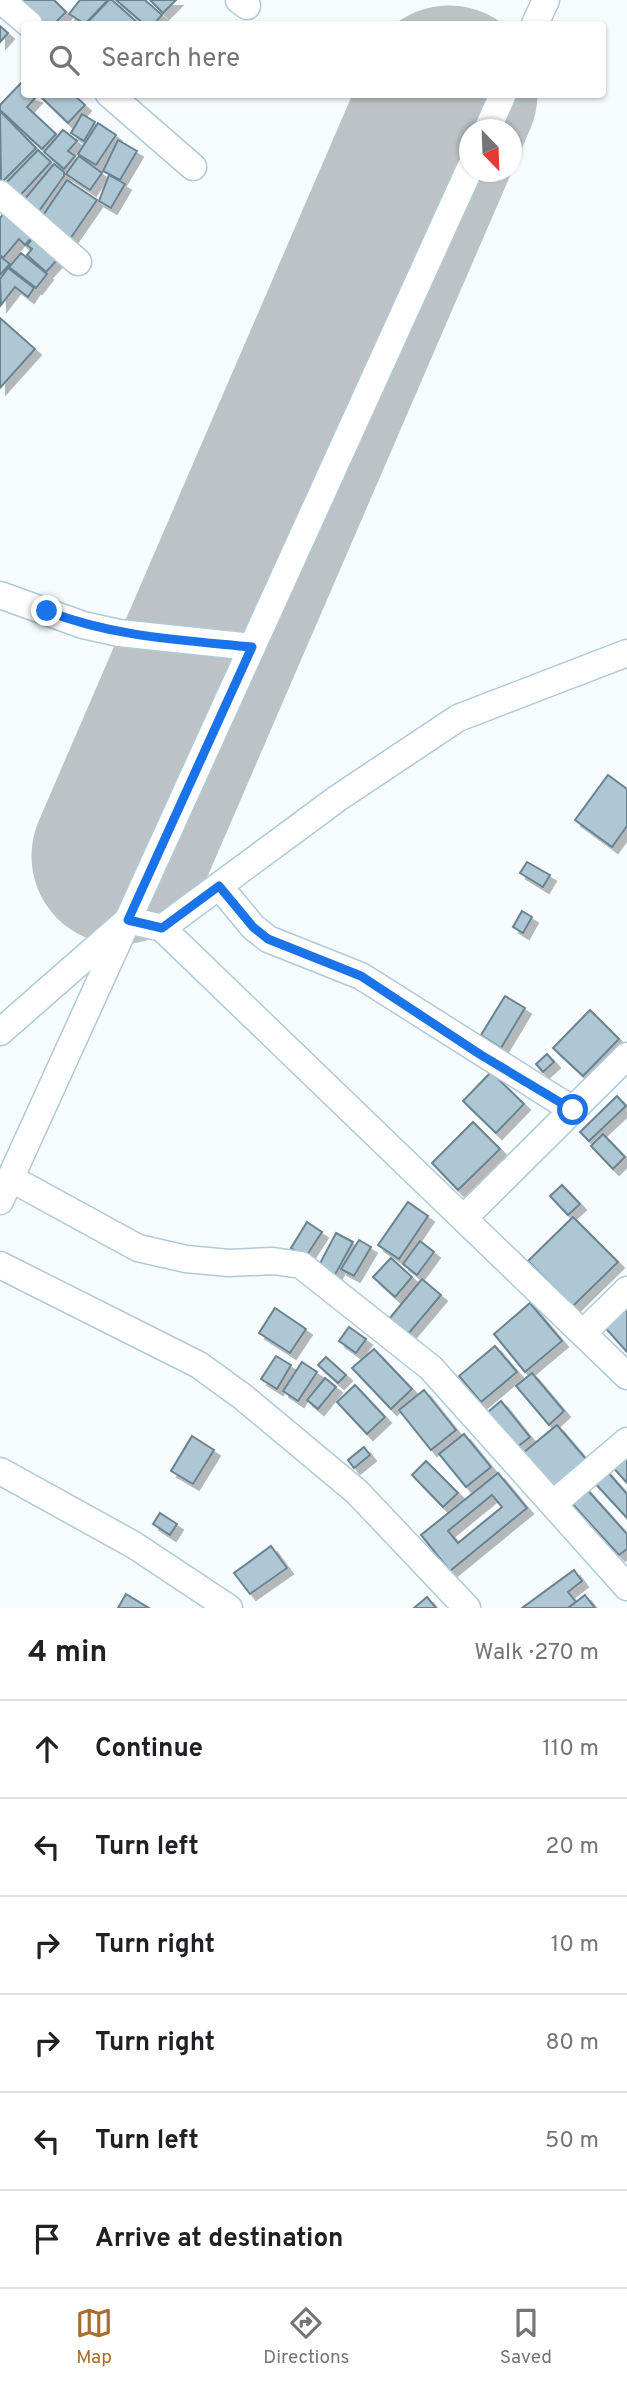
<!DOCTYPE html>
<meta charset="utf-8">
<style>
:root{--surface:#fff;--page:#f2f2f2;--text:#202124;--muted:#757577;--line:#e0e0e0;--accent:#a66f2b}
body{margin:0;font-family:Overpass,sans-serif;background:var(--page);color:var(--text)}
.compass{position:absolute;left:459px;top:119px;width:63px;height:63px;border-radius:50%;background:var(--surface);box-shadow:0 2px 5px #0004;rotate:157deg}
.stop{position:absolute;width:21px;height:21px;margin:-16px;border:5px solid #1a73e8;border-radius:50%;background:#fff}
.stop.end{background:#1a73e8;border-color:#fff;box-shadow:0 2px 7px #0008}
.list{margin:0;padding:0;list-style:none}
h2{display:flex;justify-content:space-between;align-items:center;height:91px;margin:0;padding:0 28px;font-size:30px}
h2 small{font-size:23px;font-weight:400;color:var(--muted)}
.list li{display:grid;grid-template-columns:46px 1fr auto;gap:21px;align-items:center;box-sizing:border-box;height:98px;padding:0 28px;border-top:2px solid var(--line)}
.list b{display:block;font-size:26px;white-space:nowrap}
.list em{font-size:23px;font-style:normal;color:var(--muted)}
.icon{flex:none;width:38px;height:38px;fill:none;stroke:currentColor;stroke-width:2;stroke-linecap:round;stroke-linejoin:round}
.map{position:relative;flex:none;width:627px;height:1608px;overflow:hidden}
.search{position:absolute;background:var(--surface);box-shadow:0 2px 5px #0004;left:21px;right:21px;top:21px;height:77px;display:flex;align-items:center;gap:18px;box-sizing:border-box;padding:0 24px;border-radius:7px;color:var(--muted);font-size:26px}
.sheet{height:679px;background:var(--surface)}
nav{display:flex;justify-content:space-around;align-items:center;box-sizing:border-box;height:98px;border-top:2px solid var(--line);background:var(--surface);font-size:19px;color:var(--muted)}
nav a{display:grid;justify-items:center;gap:4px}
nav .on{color:var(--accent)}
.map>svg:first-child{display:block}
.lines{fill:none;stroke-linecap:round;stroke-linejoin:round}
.runway{stroke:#bcc2c5;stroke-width:177}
.building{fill:#adc7d5;stroke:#6b8390;stroke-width:2;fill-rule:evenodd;filter:url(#shadow)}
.minor-casing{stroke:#b0cad7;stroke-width:29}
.minor{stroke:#fff;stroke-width:26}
.route{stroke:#1a73e8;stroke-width:9}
</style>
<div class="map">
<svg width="627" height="1608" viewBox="0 0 627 1608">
<defs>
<filter id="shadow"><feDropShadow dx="6" dy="6" stdDeviation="0" flood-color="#0004"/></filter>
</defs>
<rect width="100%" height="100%" fill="#f6fbfe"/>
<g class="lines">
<path class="runway" d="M120 856 449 94"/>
</g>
<g class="building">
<path d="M24 0H54L66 12 54 24H42L21 4Z"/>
<path d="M80 0H108L85 24 69 14Z"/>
<path d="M109 0H112L139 24H86Z"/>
<path d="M116 0H145L162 15 154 24H144Z"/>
<path d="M150 0H176L163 13Z"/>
<path d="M0 26 8 33 0 42Z"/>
<path d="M21 83 24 87V94L36 97 27 107 56 134 42 149 0 110V105Z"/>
<path d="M38 94H73L85 105 68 123Z"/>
<path d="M1 112 36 148 1 183 0 113Z"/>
<path d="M82 114 95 122 84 141 71 133Z"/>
<path d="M98 123 116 135 96 165 78 154Z"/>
<path d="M63 130 77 141 68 151 75 156 64 169 44 152Z"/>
<path d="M118 140 137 151 120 180 103 171Z"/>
<path d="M38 150 51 162 15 201 1 188Z"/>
<path d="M79 156 102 173 90 190 66 174Z"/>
<path d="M54 164 64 172V176L34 218 18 207Z"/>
<path d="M109 175 125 184 111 208 99 201Z"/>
<path d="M67 180 97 200 70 239 40 220Z"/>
<path d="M4 213 32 237 25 245 19 239 3 258 0 255V218Z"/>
<path d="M33 238 58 259 46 272 27 255 32 249 27 245Z"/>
<path d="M21 253 47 274 36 288 9 267Z"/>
<path d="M0 256 10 264 0 275Z"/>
<path d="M8 268 34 288 28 297 15 287 1 305 0 279Z"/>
<path d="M0 318 35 349 0 388Z"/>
<path d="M608 775 627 789V826L612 847 575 820Z"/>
<path d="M527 862 550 875 543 887 520 873Z"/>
<path d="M522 911 532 917 523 933 513 927Z"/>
<path d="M505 996 525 1008 501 1048 481 1035Z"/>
<path d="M590 1010 619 1039 583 1076 553 1048Z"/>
<path d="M547 1054 554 1062 543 1072 536 1064Z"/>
<path d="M491 1072 524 1104 496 1133 463 1101Z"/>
<path d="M617 1096 626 1106 589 1141 580 1132Z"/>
<path d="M473 1122 500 1149 458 1190 432 1163Z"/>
<path d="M603 1134 625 1157 613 1169 591 1146Z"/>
<path d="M562 1185 580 1204 568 1215 550 1196Z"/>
<path d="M408 1202 428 1216 399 1259 378 1245Z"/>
<path d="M573 1217 618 1262 573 1306 528 1261Z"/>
<path d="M307 1222 322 1232 305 1258 291 1248Z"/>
<path d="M336 1233 353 1242 332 1280 316 1271Z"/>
<path d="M359 1240 371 1247 354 1276 341 1269Z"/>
<path d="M420 1241 434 1252 417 1275 403 1264Z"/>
<path d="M391 1258 412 1277 395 1297 373 1277Z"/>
<path d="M422 1279 441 1295 403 1340 385 1324Z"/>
<path d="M627 1299V1352L601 1323Z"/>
<path d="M530 1303 562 1341 525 1372 494 1334Z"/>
<path d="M275 1308 306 1329 290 1353 259 1333Z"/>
<path d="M349 1327 366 1339 356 1353 339 1341Z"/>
<path d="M495 1346 517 1372 481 1402 459 1376Z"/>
<path d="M374 1349 412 1389 391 1409 352 1368Z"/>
<path d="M276 1356 291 1365 277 1389 261 1379Z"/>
<path d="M326 1357 346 1375 338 1383 318 1365Z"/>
<path d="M302 1362 317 1372 298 1401 283 1391Z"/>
<path d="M532 1373 564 1411 549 1425 516 1386Z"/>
<path d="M325 1378 336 1387 318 1409 307 1400Z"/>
<path d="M355 1385 385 1417 367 1434 337 1402Z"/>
<path d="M424 1390 456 1430 431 1450 399 1410Z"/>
<path d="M501 1401 530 1437 516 1448 488 1412Z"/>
<path d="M557 1425 591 1465 557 1494 523 1453Z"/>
<path d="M464 1434 491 1467 466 1487 439 1454Z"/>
<path d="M192 1436 214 1450 193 1484 171 1471Z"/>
<path d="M364 1447 370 1455 354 1468 348 1460Z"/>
<path d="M623 1454 627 1458V1483L611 1465Z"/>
<path d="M426 1461 458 1493 443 1507 412 1475Z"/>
<path d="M605 1469 627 1494V1518L592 1480Z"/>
<path d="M498 1473 527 1508 450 1571 421 1535ZM492 1495 502 1507 458 1543 448 1531Z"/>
<path d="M583 1485 627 1534V1549L619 1555 568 1499Z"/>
<path d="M160 1513 177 1524 170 1535 153 1524Z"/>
<path d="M271 1546 287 1568 250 1594 234 1573Z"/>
<path d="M574 1570 582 1581 568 1592 576 1602 568 1608H522Z"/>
<path d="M126 1594 149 1608H118Z"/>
<path d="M585 1595 595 1608H568L576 1602Z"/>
<path d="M427 1597 436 1608H414Z"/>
</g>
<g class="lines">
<g class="minor-casing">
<g id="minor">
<path d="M1 0 29 24"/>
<path d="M239 0 247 6"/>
<path d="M535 24 546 0"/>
<path d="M109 94 193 167"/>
<path d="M487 130 503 94"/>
<path d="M0 194 78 262"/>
<path d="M0 595 83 625 119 633 252 647"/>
<path d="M219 886 253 927 268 939 361 976 573 1110"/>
<path d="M162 928 627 1376"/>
<path d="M0 1032 128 920 162 928 338 798 458 718 627 653"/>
<path d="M10 1178 138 1248 186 1259 229 1263 273 1261 301 1265 431 1368 627 1587"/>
<path d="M0 1201 470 168"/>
<path d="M465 1217 627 1056"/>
<path d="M0 1265 199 1365 243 1397 357 1492 467 1608"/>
<path d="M583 1333 627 1290"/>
<path d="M0 1471 134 1545 229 1608"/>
<path d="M554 1503 627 1441"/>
</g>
</g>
<use href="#minor" class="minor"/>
</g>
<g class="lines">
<path class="route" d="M47 611C113 637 182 640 252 647L128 920 162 928 219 886 253 927 268 939 361 976 481 1055 573 1110"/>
</g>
</svg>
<svg class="compass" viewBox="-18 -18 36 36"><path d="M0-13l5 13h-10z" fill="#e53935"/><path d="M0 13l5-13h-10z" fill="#757577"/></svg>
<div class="stop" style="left:573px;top:1110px"></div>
<div class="stop end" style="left:47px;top:611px"></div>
<div class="search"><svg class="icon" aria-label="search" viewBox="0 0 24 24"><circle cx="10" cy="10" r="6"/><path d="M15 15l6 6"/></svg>Search here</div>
</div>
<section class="sheet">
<h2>4 min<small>Walk · 270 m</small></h2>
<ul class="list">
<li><svg class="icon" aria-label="ahead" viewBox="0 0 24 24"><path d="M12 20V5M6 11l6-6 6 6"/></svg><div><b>Continue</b></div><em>110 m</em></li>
<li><svg class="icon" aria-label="left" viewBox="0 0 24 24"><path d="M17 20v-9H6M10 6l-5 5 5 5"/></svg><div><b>Turn left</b></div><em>20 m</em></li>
<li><svg class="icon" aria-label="right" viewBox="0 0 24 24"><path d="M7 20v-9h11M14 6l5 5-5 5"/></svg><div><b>Turn right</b></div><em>10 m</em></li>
<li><svg class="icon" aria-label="right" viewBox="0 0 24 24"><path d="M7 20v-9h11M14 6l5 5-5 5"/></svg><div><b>Turn right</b></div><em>80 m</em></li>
<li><svg class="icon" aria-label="left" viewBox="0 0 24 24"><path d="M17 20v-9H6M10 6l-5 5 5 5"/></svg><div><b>Turn left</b></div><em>50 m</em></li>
<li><svg class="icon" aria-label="arrive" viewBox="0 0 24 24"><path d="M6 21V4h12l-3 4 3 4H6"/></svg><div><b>Arrive at destination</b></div></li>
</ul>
</section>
<nav>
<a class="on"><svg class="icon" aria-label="map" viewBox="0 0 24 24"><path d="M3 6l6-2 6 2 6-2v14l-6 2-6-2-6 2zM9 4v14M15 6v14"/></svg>Map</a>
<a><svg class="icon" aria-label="directions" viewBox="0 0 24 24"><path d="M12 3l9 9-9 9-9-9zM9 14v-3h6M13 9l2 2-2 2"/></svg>Directions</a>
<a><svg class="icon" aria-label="saved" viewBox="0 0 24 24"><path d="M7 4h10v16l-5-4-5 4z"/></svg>Saved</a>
</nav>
